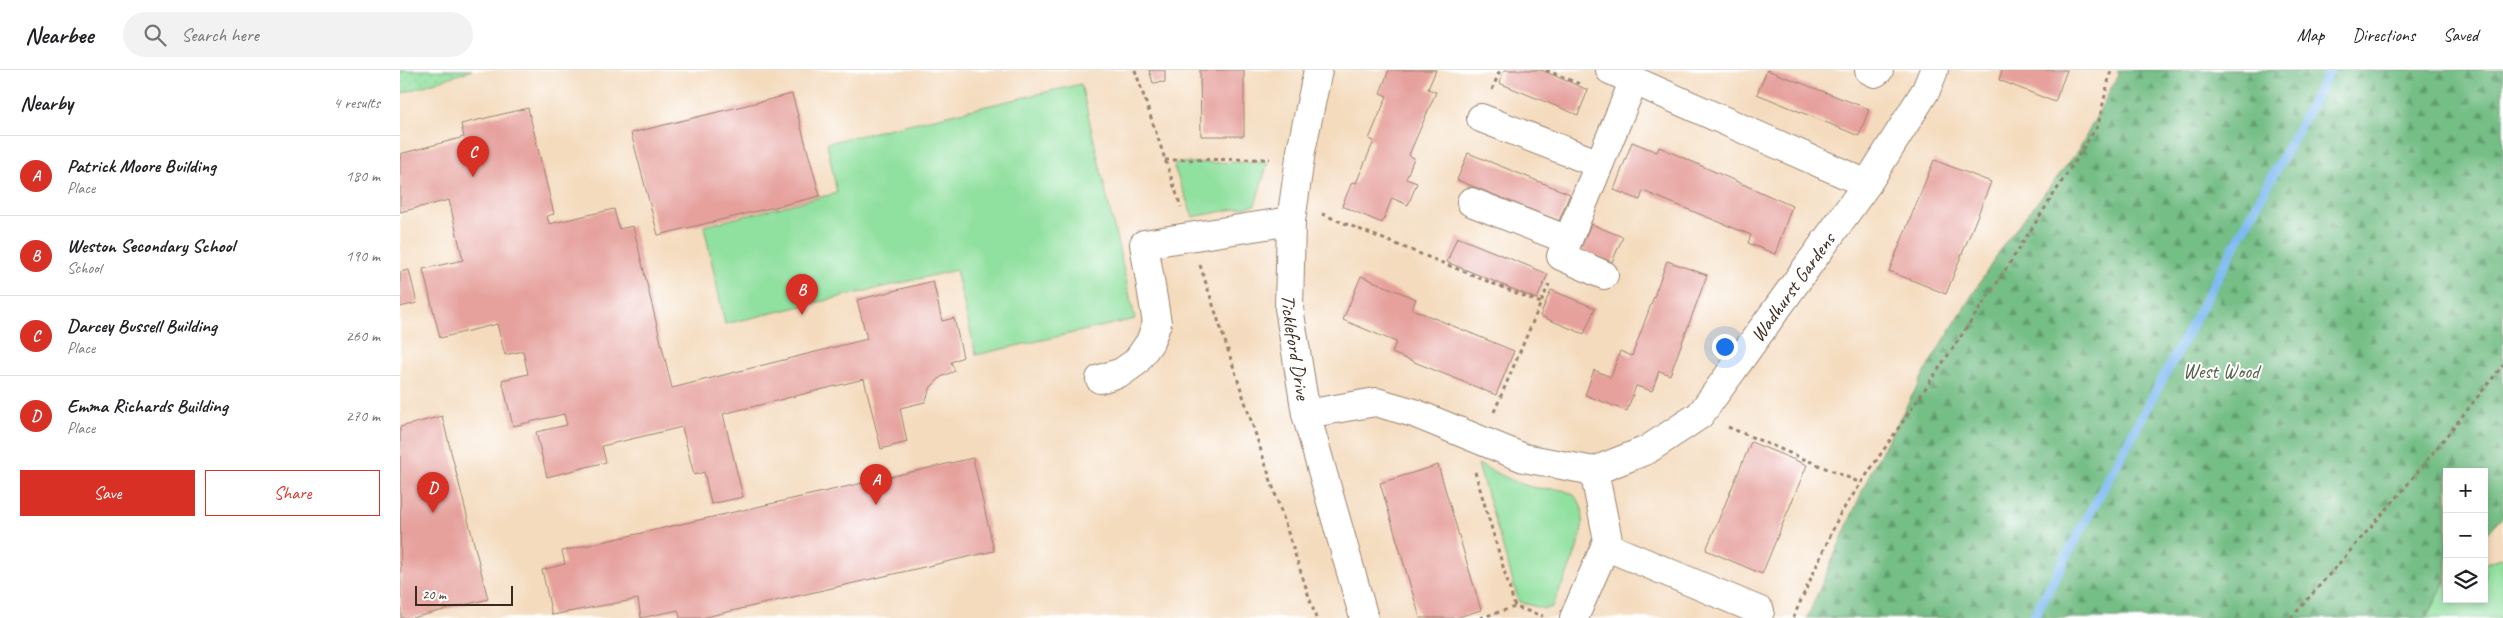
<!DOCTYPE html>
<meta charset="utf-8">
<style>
:root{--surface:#fff;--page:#f2f2f2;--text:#202124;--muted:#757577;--line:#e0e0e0;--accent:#d93025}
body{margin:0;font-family:Caveat,sans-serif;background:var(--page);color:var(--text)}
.controls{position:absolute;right:15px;bottom:15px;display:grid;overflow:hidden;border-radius:0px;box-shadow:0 2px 8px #0003}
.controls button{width:45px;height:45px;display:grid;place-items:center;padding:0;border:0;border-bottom:1px solid var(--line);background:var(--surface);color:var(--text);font:25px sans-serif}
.scale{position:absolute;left:15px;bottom:12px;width:98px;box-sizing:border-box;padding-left:5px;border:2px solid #3b2a1e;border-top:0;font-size:14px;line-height:18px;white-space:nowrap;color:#3b2a1e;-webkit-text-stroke:4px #fff;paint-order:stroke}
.you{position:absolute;left:1324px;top:276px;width:18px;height:18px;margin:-12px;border:4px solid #fff;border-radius:50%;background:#1a73e8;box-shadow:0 0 0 8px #1a73e833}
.badge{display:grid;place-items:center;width:32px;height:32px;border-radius:50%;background:var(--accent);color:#fff;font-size:16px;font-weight:700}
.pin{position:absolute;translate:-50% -41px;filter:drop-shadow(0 1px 2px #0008)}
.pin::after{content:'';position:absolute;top:26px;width:18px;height:15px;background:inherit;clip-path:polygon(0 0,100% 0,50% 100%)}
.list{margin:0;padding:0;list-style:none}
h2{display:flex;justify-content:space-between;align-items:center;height:65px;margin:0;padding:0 20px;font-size:21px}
h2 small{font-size:16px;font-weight:400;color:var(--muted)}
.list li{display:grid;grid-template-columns:32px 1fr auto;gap:15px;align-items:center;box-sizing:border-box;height:80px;padding:0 20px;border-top:1px solid var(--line)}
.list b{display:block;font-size:19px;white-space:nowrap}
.list p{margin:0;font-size:16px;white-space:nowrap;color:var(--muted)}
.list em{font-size:16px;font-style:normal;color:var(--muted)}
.actions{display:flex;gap:10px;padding:15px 20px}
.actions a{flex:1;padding:11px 0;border:1px solid var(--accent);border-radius:0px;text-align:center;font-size:18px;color:var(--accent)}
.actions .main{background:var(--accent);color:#fff}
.icon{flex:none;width:28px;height:28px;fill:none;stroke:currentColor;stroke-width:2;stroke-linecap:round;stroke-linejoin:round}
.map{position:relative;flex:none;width:2103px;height:548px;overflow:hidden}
header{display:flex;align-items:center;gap:30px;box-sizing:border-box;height:70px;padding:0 25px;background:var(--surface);border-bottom:1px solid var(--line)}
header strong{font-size:24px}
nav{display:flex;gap:28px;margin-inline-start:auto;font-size:18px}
.search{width:350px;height:45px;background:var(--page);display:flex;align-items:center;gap:12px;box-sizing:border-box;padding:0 18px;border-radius:28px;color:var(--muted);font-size:19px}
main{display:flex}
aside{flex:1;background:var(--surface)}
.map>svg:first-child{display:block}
.green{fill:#90e09f;stroke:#66855e}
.forest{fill:url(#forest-firs);stroke:#587452}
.garden{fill:url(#garden-dots);stroke:#66855e}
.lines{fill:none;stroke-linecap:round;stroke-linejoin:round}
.stream{stroke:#7fbaf1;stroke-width:10}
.building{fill:#e6a19d}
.minor-casing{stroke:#98826e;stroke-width:30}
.path{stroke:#98826e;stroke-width:3;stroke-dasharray:4 4;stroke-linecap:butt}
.minor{stroke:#fff;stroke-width:28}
.labels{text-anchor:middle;stroke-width:4;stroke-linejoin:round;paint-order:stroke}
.street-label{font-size:20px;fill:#3b2a1e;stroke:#fff}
.park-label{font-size:20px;fill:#546145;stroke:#fff}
</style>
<header>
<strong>Nearbee</strong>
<div class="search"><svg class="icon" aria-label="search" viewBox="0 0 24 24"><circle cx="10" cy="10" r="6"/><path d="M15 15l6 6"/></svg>Search here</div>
<nav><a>Map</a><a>Directions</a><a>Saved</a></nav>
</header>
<main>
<aside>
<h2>Nearby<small>4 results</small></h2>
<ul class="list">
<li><span class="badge">A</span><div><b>Patrick Moore Building</b><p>Place</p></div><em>180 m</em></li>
<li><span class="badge">B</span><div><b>Weston Secondary School</b><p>School</p></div><em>190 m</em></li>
<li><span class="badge">C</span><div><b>Darcey Bussell Building</b><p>Place</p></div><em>260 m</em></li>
<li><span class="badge">D</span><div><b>Emma Richards Building</b><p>Place</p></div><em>270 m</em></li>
</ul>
<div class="actions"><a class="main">Save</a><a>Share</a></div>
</aside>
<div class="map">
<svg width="2103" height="548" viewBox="0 0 2103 548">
<defs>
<pattern id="forest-firs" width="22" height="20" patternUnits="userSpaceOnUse" patternTransform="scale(1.25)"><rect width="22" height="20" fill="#74be86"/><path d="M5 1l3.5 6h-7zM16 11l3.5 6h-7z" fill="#609b6d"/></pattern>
<pattern id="garden-dots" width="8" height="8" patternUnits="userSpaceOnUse" patternTransform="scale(1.25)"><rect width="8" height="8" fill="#90e09f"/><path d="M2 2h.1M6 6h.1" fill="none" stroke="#7dc088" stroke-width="1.8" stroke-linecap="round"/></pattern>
</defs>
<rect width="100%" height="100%" fill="#fff"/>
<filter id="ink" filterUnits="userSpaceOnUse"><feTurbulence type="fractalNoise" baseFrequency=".02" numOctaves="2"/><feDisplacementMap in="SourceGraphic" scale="10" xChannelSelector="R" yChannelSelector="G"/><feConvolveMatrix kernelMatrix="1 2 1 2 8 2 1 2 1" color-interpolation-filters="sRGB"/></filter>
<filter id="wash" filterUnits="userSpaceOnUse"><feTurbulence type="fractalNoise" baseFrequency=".0096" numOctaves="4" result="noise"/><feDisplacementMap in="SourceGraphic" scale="20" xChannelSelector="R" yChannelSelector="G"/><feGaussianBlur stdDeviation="1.12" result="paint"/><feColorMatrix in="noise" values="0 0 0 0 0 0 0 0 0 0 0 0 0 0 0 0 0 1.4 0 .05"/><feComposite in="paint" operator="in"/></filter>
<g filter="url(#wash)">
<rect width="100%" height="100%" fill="#f4dbbe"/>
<g class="green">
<path d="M681 14 735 249 576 285 556 200 325 254 304 156 437 123 427 73Z"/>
<path d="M868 92 855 135 793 147 774 97 777 93Z"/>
<path d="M1078 394C1095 402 1113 412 1131 417 1143 420 1157 417 1168 422 1205 437 1162 513 1152 537L1144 539 1119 532Z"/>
<path d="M2103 487V548H2027L2047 509V529H2084V494Z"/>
</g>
<path class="forest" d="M1718 0H2103V446L2084 467V402H2047V508L2027 548H1407L1471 401 1531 291 1604 174 1679 80 1718 5Z"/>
<path class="garden" d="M0 0H72L0 24Z"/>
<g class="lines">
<path class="stream" d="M1633 548 1930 0"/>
</g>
<g id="blocks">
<g class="building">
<path d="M749 0H765V12L753 13Z"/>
<path d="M800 0H844V66H801Z"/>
<path d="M989 0H1036L1028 19 1036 22 1009 85 1014 88 1006 109 1017 113 1008 135 992 128 982 153 942 136 952 112 956 113 974 71 969 69 987 26 980 23Z"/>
<path d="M1104 0H1141L1188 20 1178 45 1099 13Z"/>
<path d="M1367 0 1469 39 1459 66 1357 24Z"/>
<path d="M1602 0H1667L1655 32 1599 10Z"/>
<path d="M392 24 420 126 258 165 231 63Z"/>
<path d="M128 38 154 144 147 146 149 154 214 139 219 159 233 156 272 318 467 269 457 230 533 211 542 251 554 248 563 287 551 292 555 301 541 307 531 317 525 332 500 338 507 372 481 379 464 309 323 344 343 427 311 434 304 402 294 405 282 357 202 376 206 392 147 407 136 362 167 355 164 344 113 356 102 310 128 304 123 281 105 285 97 254 40 268 23 199 63 190 49 130 0 142V84L64 67 61 54Z"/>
<path d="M1232 72 1257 82 1259 77 1392 136 1375 184 1348 173 1351 165 1243 121 1240 130 1214 120Z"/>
<path d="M1068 83 1170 124 1159 151 1057 110Z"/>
<path d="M1534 90 1591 112 1546 224 1489 201Z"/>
<path d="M1191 154 1223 167 1212 192 1180 179Z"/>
<path d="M1057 167 1148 204 1137 229 1047 192Z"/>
<path d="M1267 191 1307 205 1270 305 1259 301 1252 321 1236 316 1227 341 1185 325 1194 300 1211 307 1220 281 1232 286Z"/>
<path d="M9 200 17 233 0 237V202Z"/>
<path d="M961 206 1016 229 1012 239 1114 281 1096 325 992 283 996 272 943 250Z"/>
<path d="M1151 220 1195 238 1184 264 1140 246Z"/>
<path d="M42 346 88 529 12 548H1L0 357Z"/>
<path d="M1351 372 1407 395 1362 504 1306 480Z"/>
<path d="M573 388 594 481 301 548H280L278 540 241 548 238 529 152 545 142 500 165 494 162 481Z"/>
<path d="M1038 395 1081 540 1055 548H1020L980 413Z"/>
</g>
</g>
</g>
<g filter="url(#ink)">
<use href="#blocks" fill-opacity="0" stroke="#98826e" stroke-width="1"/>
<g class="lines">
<g class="minor-casing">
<g id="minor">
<path id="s1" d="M918 0 901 81 891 151 889 238 906 344 964 548"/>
<path d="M1210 0 1467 114"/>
<path d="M1469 0 1475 3 1479 0"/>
<path d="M1081 48 1199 94"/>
<path d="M1071 132 1168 170 1234 10"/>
<path d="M1168 170 1161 186 1204 205"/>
<path d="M700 309 722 302 736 292 750 272 757 253 744 174 891 151"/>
<path id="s2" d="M906 344 976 332 1014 343 1124 388 1194 401 1247 380 1300 345 1467 114 1526 20 1534 0"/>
<path d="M1205 476 1360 541"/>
<path d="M1174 548 1208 470 1194 401"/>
</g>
</g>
<g class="path">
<path d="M735 0 781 137"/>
<path d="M1146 0 1182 15"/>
<path d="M1092 20 1100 0"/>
<path d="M765 90 870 89"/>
<path d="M922 144 1141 233"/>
<path d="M800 195 916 548"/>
<path d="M1094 342 1149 214"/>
<path d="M1328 357 1461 413"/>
<path d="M1075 402 1115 537"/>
<path d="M1080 548 1115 537 1143 546"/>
<path d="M1393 548 1440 444 1597 213 1698 55 1711 0"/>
<path d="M1891 548 2000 424 2103 295"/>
</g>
<use href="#minor" class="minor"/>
</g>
</g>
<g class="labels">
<g class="street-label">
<text dy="7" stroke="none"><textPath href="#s2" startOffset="579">Wadhurst Gardens</textPath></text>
<text dy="7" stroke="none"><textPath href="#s1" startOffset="280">Tickleford Drive</textPath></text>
</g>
<g class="park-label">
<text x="1821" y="308">West Wood</text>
</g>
</g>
</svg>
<div class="controls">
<button>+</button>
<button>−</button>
<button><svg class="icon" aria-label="layers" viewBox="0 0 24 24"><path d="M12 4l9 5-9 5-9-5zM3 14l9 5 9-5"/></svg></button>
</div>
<div class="scale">20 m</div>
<div class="you"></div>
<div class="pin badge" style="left:476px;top:435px">A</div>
<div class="pin badge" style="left:402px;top:245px">B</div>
<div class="pin badge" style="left:73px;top:107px">C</div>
<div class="pin badge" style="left:33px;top:443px">D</div>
</div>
</main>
